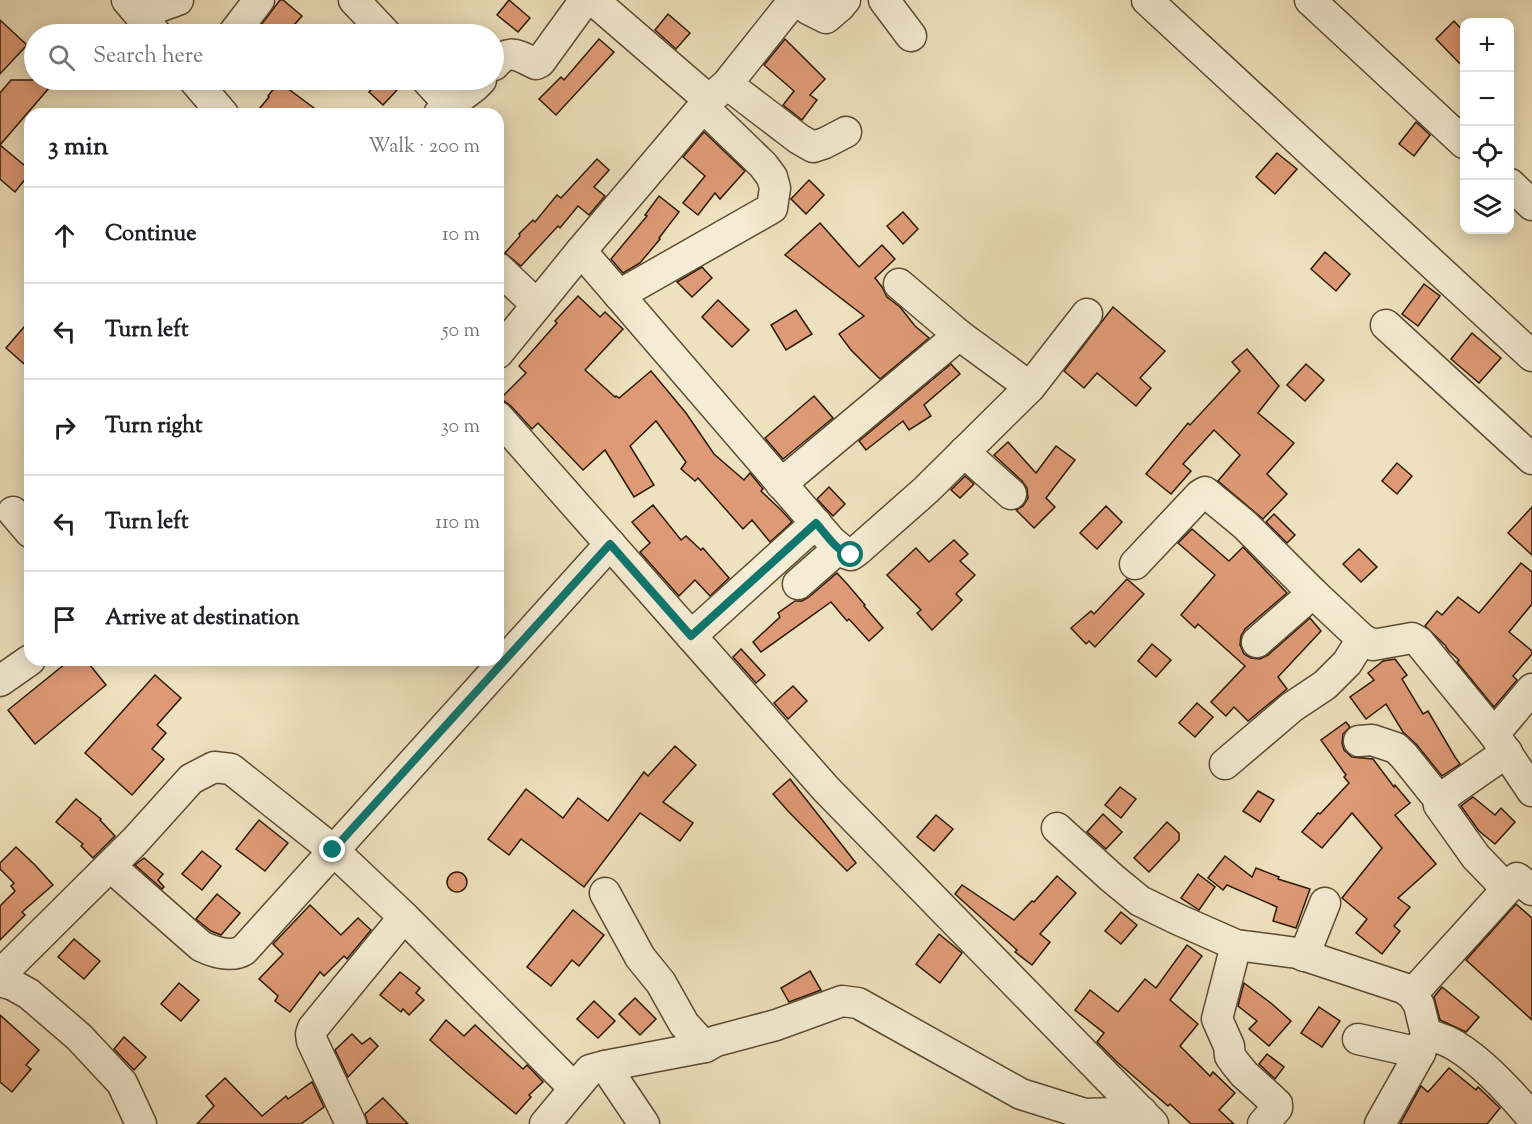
<!DOCTYPE html>
<meta charset="utf-8">
<style>
:root{--surface:#fff;--page:#f6f6f6;--text:#202124;--muted:#757577;--line:#e0e0e0}
body{margin:0;font-family:"Sorts Mill Goudy",serif;background:var(--page);color:var(--text)}
.controls{position:absolute;right:18px;top:18px;display:grid;overflow:hidden;border-radius:12px;box-shadow:0 3px 15px #0003}
.controls button{width:54px;height:54px;display:grid;place-items:center;padding:0;border:0;border-bottom:2px solid var(--line);background:var(--surface);color:var(--text);font:30px sans-serif}
.stop{position:absolute;width:18px;height:18px;margin:-14px;border:4px solid #0f766e;border-radius:50%;background:#fff}
.stop.end{background:#0f766e;border-color:#fff;box-shadow:0 2px 6px #0008}
.list{margin:0;padding:0;list-style:none}
h2{display:flex;justify-content:space-between;align-items:center;height:78px;margin:0;padding:0 24px;font-size:26px}
h2 small{font-size:20px;font-weight:400;color:var(--muted)}
.list li{display:grid;grid-template-columns:39px 1fr auto;gap:18px;align-items:center;box-sizing:border-box;height:96px;padding:0 24px;border-top:2px solid var(--line)}
.list b{display:block;font-size:22px;white-space:nowrap}
.list em{font-size:20px;font-style:normal;color:var(--muted)}
.icon{flex:none;width:33px;height:33px;fill:none;stroke:currentColor;stroke-width:2;stroke-linecap:round;stroke-linejoin:round}
.map{position:relative;flex:none;width:1532px;height:1124px;overflow:hidden}
.search{position:absolute;background:var(--surface);box-shadow:0 3px 15px #0003;left:24px;top:24px;width:480px;height:66px;display:flex;align-items:center;gap:15px;box-sizing:border-box;padding:0 21px;border-radius:33px;color:var(--muted);font-size:22px}
.panel{position:absolute;background:var(--surface);box-shadow:0 3px 15px #0003;left:24px;top:108px;width:480px;height:558px;border-radius:18px}
.map>svg:first-child{display:block}
.building{fill:#de9a76;stroke:#2c1a03;stroke-width:1.5}
.lines{fill:none;stroke-linecap:round;stroke-linejoin:round}
.minor-casing{stroke:#5c4c32;stroke-width:33}
.minor{stroke:#f4ecd4;stroke-width:30}
.route{stroke:#0f766e;stroke-width:8}
</style>
<div class="map">
<svg width="1532" height="1124" viewBox="0 0 1532 1124">
<rect width="100%" height="100%" fill="#eee1bd"/>
<filter id="stains"><feTurbulence type="fractalNoise" baseFrequency=".00333" numOctaves="4"/><feColorMatrix values="0 0 0 0 .2 0 0 0 0 .09 0 0 0 0 .02 0 0 0 .5 -.17"/></filter>
<radialGradient id="worn" r=".72"><stop offset=".6" stop-color="#630" stop-opacity="0"/><stop offset="1" stop-color="#630" stop-opacity=".3"/></radialGradient>
<g class="building">
<path d="M280 0H283L302 16 286 34H254Z"/>
<path d="M509 0 530 18 518 32 497 15Z"/>
<path d="M668 14 690 33 676 49 655 30Z"/>
<path d="M0 20 27 45 0 74Z"/>
<path d="M1454 21 1464 32V68L1436 39Z"/>
<path d="M599 39 614 52 556 115 539 99 561 77 564 80Z"/>
<path d="M785 39 825 79 810 95 817 100 802 120 783 105 794 91 764 65Z"/>
<path d="M11 80H56L0 145 30 170V173L15 192 0 179V93Z"/>
<path d="M380 80H385L397 90 383 105 369 92Z"/>
<path d="M279 82 322 114H255L269 97 268 96Z"/>
<path d="M1416 122 1430 135 1414 156 1399 144Z"/>
<path d="M704 132 745 171 720 199 715 193 698 215 683 203 705 176 683 157Z"/>
<path d="M1277 153 1297 169 1275 194 1256 177Z"/>
<path d="M597 159 609 170 594 187 605 196 589 215 578 206 560 228 558 226 521 266 505 253 520 236 519 234 533 220 535 222 557 195 561 198Z"/>
<path d="M809 180 824 195 806 214 791 199Z"/>
<path d="M659 196 679 212 659 238 660 239 640 263 623 273 611 259 647 216 645 215Z"/>
<path d="M903 212 918 229 903 244 887 226Z"/>
<path d="M820 223 859 267 882 245 895 259 875 278 882 287 887 297 900 307 915 326 929 338 880 379 851 350 839 334 864 316 785 255Z"/>
<path d="M1325 252 1350 274 1336 291 1311 269Z"/>
<path d="M702 267 712 278 692 297 677 282Z"/>
<path d="M1424 284 1440 296 1418 326 1402 314Z"/>
<path d="M578 296 600 317 605 312 623 329 585 370 615 397 616 396 619 398 651 371 686 413 714 454 744 480 750 473 763 489 761 491 781 510 792 522 770 542 752 520 743 529 698 478 695 481 681 469 686 462 656 421 630 446 654 485 634 497 605 450 583 470 538 423 532 429 511 406 504 401 499 400 526 373 519 366 557 323 555 321Z"/>
<path d="M718 300 749 330 732 347 702 317Z"/>
<path d="M1113 307 1165 351 1140 378 1151 388 1136 406 1097 373 1084 388 1064 371Z"/>
<path d="M796 310 812 334 786 350 771 325Z"/>
<path d="M30 320V369L6 348Z"/>
<path d="M1472 333 1501 358 1479 383 1451 359Z"/>
<path d="M1247 349 1279 386 1258 413 1294 443 1267 474 1287 494 1263 519 1218 481 1240 455 1214 430 1183 464 1191 471 1171 494 1146 474 1188 423 1190 425 1240 371 1232 362Z"/>
<path d="M951 364 960 374 924 405 931 416 909 430 903 421 866 450 859 441Z"/>
<path d="M1306 364 1324 380 1305 401 1287 385Z"/>
<path d="M814 396 833 418 783 459 765 438Z"/>
<path d="M1008 442 1036 473 1056 446 1075 460 1046 498 1055 507 1034 528 1016 510 1023 506 1028 498 1027 488 1022 481 994 455Z"/>
<path d="M1397 463 1412 476 1397 494 1382 481Z"/>
<path d="M965 476 974 484 960 498 951 490Z"/>
<path d="M829 487 845 504 833 516 817 499Z"/>
<path d="M653 505 681 540 686 536 701 550 703 548 729 578 710 596 695 580 679 596 640 552 650 543 632 522Z"/>
<path d="M1106 506 1122 522 1097 549 1080 533Z"/>
<path d="M1532 507V555L1508 533Z"/>
<path d="M1274 514 1295 535 1287 543 1266 522Z"/>
<path d="M1192 529 1229 561 1243 547 1287 593 1245 629 1241 636 1240 645 1244 654 1251 658 1260 659 1268 655 1310 618 1321 631 1278 677 1287 689 1248 721 1234 707 1226 716 1211 702 1245 666 1198 624 1195 628 1181 615 1215 575 1178 543Z"/>
<path d="M954 540 968 554 960 561 975 575 956 594 962 600 932 630 917 613 921 610 887 575 916 548 929 562Z"/>
<path d="M1359 549 1377 567 1361 582 1343 564Z"/>
<path d="M1521 563 1532 572V604L1509 632 1532 651V654L1513 676 1517 680 1494 707 1457 662 1459 660 1449 651 1446 647V646L1425 626 1437 611 1442 615 1458 597 1479 613Z"/>
<path d="M837 573 848 585 865 605 864 606 883 628 869 641 849 619 847 621 831 602 761 652 753 642 780 617 778 613 795 601H802L809 597Z"/>
<path d="M1127 579 1144 594 1095 647 1089 641 1086 644 1071 628 1091 611 1094 614Z"/>
<path d="M1152 644 1171 660 1156 677 1138 661Z"/>
<path d="M741 649 765 675 756 683 733 657Z"/>
<path d="M1395 659 1407 675 1402 679 1423 714 1428 711 1455 757 1460 764 1442 776 1417 745 1403 732 1386 704 1366 719 1350 697 1374 680 1368 673 1383 661Z"/>
<path d="M70 660H86L106 685 35 744 8 710Z"/>
<path d="M155 675 181 698 157 725 166 733 152 749 164 759 132 795 85 753Z"/>
<path d="M793 686 807 701 788 719 774 703Z"/>
<path d="M1197 703 1213 717 1195 737 1179 723Z"/>
<path d="M1346 722 1350 727 1343 734 1342 743 1344 750 1352 757 1373 759 1394 787 1395 785 1410 803 1395 815 1436 864 1398 898 1410 907 1394 926 1400 931 1382 954 1356 933 1367 919 1342 898 1382 848 1352 813 1322 848 1302 832 1318 813 1320 814 1349 783 1344 777 1346 775 1321 740Z"/>
<path d="M675 746 696 765 663 802 693 823 680 841 640 813 584 887 521 839 509 855 488 839 526 789 563 818 578 798 608 821 644 772 648 776Z"/>
<path d="M790 779 856 863 847 871 788 811 773 794Z"/>
<path d="M1120 787 1136 799 1121 818 1105 805Z"/>
<path d="M1258 791 1274 800 1260 822 1243 811Z"/>
<path d="M1473 797 1495 815 1501 808 1515 822 1495 844 1479 831 1461 806Z"/>
<path d="M76 799 101 819 100 820 115 836 93 858 81 846 83 844 56 822Z"/>
<path d="M1103 814 1122 832 1106 849 1087 832Z"/>
<path d="M936 815 953 829 934 851 917 837Z"/>
<path d="M259 820 288 843 265 871 236 849Z"/>
<path d="M1167 822 1179 833V840L1149 872 1134 858Z"/>
<path d="M16 847 35 865 53 885 22 912 25 915 0 940V906L15 891 11 886 14 883 0 869V863Z"/>
<path d="M202 851 221 866 202 890 182 874Z"/>
<path d="M1225 856 1252 877 1256 868 1279 877 1278 879 1310 889 1296 928 1273 921 1277 907 1227 885 1223 890 1208 878Z"/>
<path d="M144 858 163 874 158 880 164 887 162 889 135 865Z"/>
<circle cx="457" cy="882" r="10"/>
<path d="M1198 874 1215 887 1199 910 1181 898Z"/>
<path d="M1057 876 1076 893 1040 934 1050 942 1032 965 1015 952 1017 950 955 894 962 885 1014 920 1032 901 1034 902Z"/>
<path d="M217 894 240 913 221 935 211 931 196 919Z"/>
<path d="M1516 904 1532 918V1020L1466 960Z"/>
<path d="M310 905 341 935 358 918 371 930 347 959 344 956 324 976 320 972 290 1012 275 1001 278 996 259 979 283 954 273 944Z"/>
<path d="M573 910 604 935 579 966 572 960 551 986 527 967Z"/>
<path d="M1121 912 1137 925 1121 944 1105 931Z"/>
<path d="M939 934 962 953 940 983 916 964Z"/>
<path d="M74 939 100 961 84 979 58 957Z"/>
<path d="M1187 945 1202 956 1170 1000 1198 1024 1180 1046 1210 1076 1213 1072 1235 1093 1219 1110 1234 1124H1191L1170 1104 1168 1106 1117 1062 1097 1042 1104 1033 1075 1010 1090 990 1118 1012 1145 979 1156 988Z"/>
<path d="M810 971 821 990 789 1002 781 988Z"/>
<path d="M400 972 420 988 416 993 424 1000 409 1015 403 1009 401 1012 380 995Z"/>
<path d="M179 983 199 1000 181 1021 161 1004Z"/>
<path d="M1244 983 1272 1004 1291 1021 1269 1046 1249 1029 1257 1021 1238 1006Z"/>
<path d="M1442 987 1479 1017 1466 1032 1440 1020 1434 997Z"/>
<path d="M635 998 656 1019 640 1035 619 1014Z"/>
<path d="M594 1001 615 1021 598 1038 577 1019Z"/>
<path d="M1319 1007 1340 1021 1322 1047 1301 1033Z"/>
<path d="M0 1015 39 1050 26 1065 31 1069 12 1092 0 1082Z"/>
<path d="M446 1020 464 1036 475 1025 523 1069 527 1065 543 1082 529 1095 531 1097 516 1114 466 1072 430 1040Z"/>
<path d="M352 1034 362 1044 370 1038 378 1046 348 1077 335 1050Z"/>
<path d="M124 1037 146 1057 134 1070 114 1049Z"/>
<path d="M1267 1054 1284 1067 1275 1079 1259 1064Z"/>
<path d="M1449 1068 1476 1090 1478 1087 1500 1108 1487 1124H1400L1421 1086 1428 1092Z"/>
<path d="M225 1078 262 1116 286 1096 288 1099 312 1082 324 1107 301 1124H197L214 1106 206 1096Z"/>
<path d="M383 1098 408 1124H368L365 1114Z"/>
</g>
<g class="lines">
<g class="minor-casing">
<g id="minor">
<path d="M127 0 156 34"/>
<path d="M354 0 386 34"/>
<path d="M593 0 709 100"/>
<path d="M804 0 808 9 826 18 840 6 845 0"/>
<path d="M884 0 911 36"/>
<path d="M1147 0 1532 356"/>
<path d="M1310 0 1464 143"/>
<path d="M139 14 178 0"/>
<path d="M233 34 259 0"/>
<path d="M494 65C509 48 517 55 536 64L540 62 585 0"/>
<path d="M194 80 223 114"/>
<path d="M427 80 450 105 439 114"/>
<path d="M727 84 799 139 813 147 825 143 846 132"/>
<path d="M450 105 475 86 481 80"/>
<path d="M1510 184 1532 205"/>
<path d="M581 251 831 541 845 553 851 555 858 550 926 490 1030 387 1087 314"/>
<path d="M498 268 537 305"/>
<path d="M899 284 959 335 1030 387"/>
<path d="M619 295 772 208 775 188 772 177 763 165 703 107"/>
<path d="M1386 325 1532 459"/>
<path d="M498 353 581 251 709 100 727 84 794 0"/>
<path d="M498 417 826 789 1153 1124"/>
<path d="M964 452 1011 494"/>
<path d="M781 484 959 335"/>
<path d="M13 512 30 532"/>
<path d="M1135 564 1200 495 1205 492 1245 525 1313 593 1362 639 1373 645 1412 638 1419 642 1494 734"/>
<path d="M798 584 839 548"/>
<path d="M691 636 816 523"/>
<path d="M1257 642 1313 593"/>
<path d="M0 681 30 660"/>
<path d="M1532 689 1494 734 1532 791"/>
<path d="M1359 741 1372 740 1396 748 1404 756 1440 801"/>
<path d="M1507 752 1444 796 1439 805 1476 857 1507 889"/>
<path d="M1225 764 1292 707 1325 685 1347 663 1362 639"/>
<path d="M1057 828 1112 878 1140 901 1177 919 1236 945 1297 953 1403 988 1412 994 1419 1005 1426 1034 1420 1053 1380 1124"/>
<path d="M110 866 201 946C213 952 232 958 244 950L610 544"/>
<path d="M605 893 640 957 661 983 684 1024 705 1047"/>
<path d="M1236 945 1217 1019 1229 1046 1230 1056 1235 1063 1244 1074 1277 1104V1108L1263 1124"/>
<path d="M1304 956 1325 903"/>
<path d="M0 975 135 841 191 779 214 767 231 769 333 850 404 917 574 1088"/>
<path d="M0 981 13 985 29 994 79 1037 122 1083 141 1124"/>
<path d="M1412 994 1517 878 1532 890"/>
<path d="M1426 1034C1436 1037 1447 1040 1456 1046 1484 1063 1511 1093 1532 1118"/>
<path d="M1358 1039 1420 1053"/>
<path d="M605 1066 644 1124"/>
<path d="M351 1124 312 1041 311 1034 313 1028 404 917"/>
<path d="M545 1124 590 1070 605 1066 705 1047 716 1041 776 1025 842 1001 858 1003 1021 1094 1085 1114 1142 1112"/>
</g>
</g>
<use href="#minor" class="minor"/>
</g>
<g class="lines">
<path class="route" d="M333 850 610 544 691 636 816 523C826 534 836 551 851 555"/>
</g>
<rect width="100%" height="100%" filter="url(#stains)"/>
<rect width="100%" height="100%" fill="url(#worn)"/>
</svg>
<div class="controls">
<button>+</button>
<button>−</button>
<button><svg class="icon" aria-label="locate" viewBox="0 0 24 24"><circle cx="12" cy="12" r="6"/><path d="M12 2v4M12 18v4M2 12h4M18 12h4"/></svg></button>
<button><svg class="icon" aria-label="layers" viewBox="0 0 24 24"><path d="M12 4l9 5-9 5-9-5zM3 14l9 5 9-5"/></svg></button>
</div>
<div class="stop" style="left:851px;top:555px"></div>
<div class="stop end" style="left:333px;top:850px"></div>
<div class="search"><svg class="icon" aria-label="search" viewBox="0 0 24 24"><circle cx="10" cy="10" r="6"/><path d="M15 15l6 6"/></svg>Search here</div>
<section class="panel">
<h2>3 min<small>Walk · 200 m</small></h2>
<ul class="list">
<li><svg class="icon" aria-label="ahead" viewBox="0 0 24 24"><path d="M12 20V5M6 11l6-6 6 6"/></svg><div><b>Continue</b></div><em>10 m</em></li>
<li><svg class="icon" aria-label="left" viewBox="0 0 24 24"><path d="M17 20v-9H6M10 6l-5 5 5 5"/></svg><div><b>Turn left</b></div><em>50 m</em></li>
<li><svg class="icon" aria-label="right" viewBox="0 0 24 24"><path d="M7 20v-9h11M14 6l5 5-5 5"/></svg><div><b>Turn right</b></div><em>30 m</em></li>
<li><svg class="icon" aria-label="left" viewBox="0 0 24 24"><path d="M17 20v-9H6M10 6l-5 5 5 5"/></svg><div><b>Turn left</b></div><em>110 m</em></li>
<li><svg class="icon" aria-label="arrive" viewBox="0 0 24 24"><path d="M6 21V4h12l-3 4 3 4H6"/></svg><div><b>Arrive at destination</b></div></li>
</ul>
</section>
</div>
